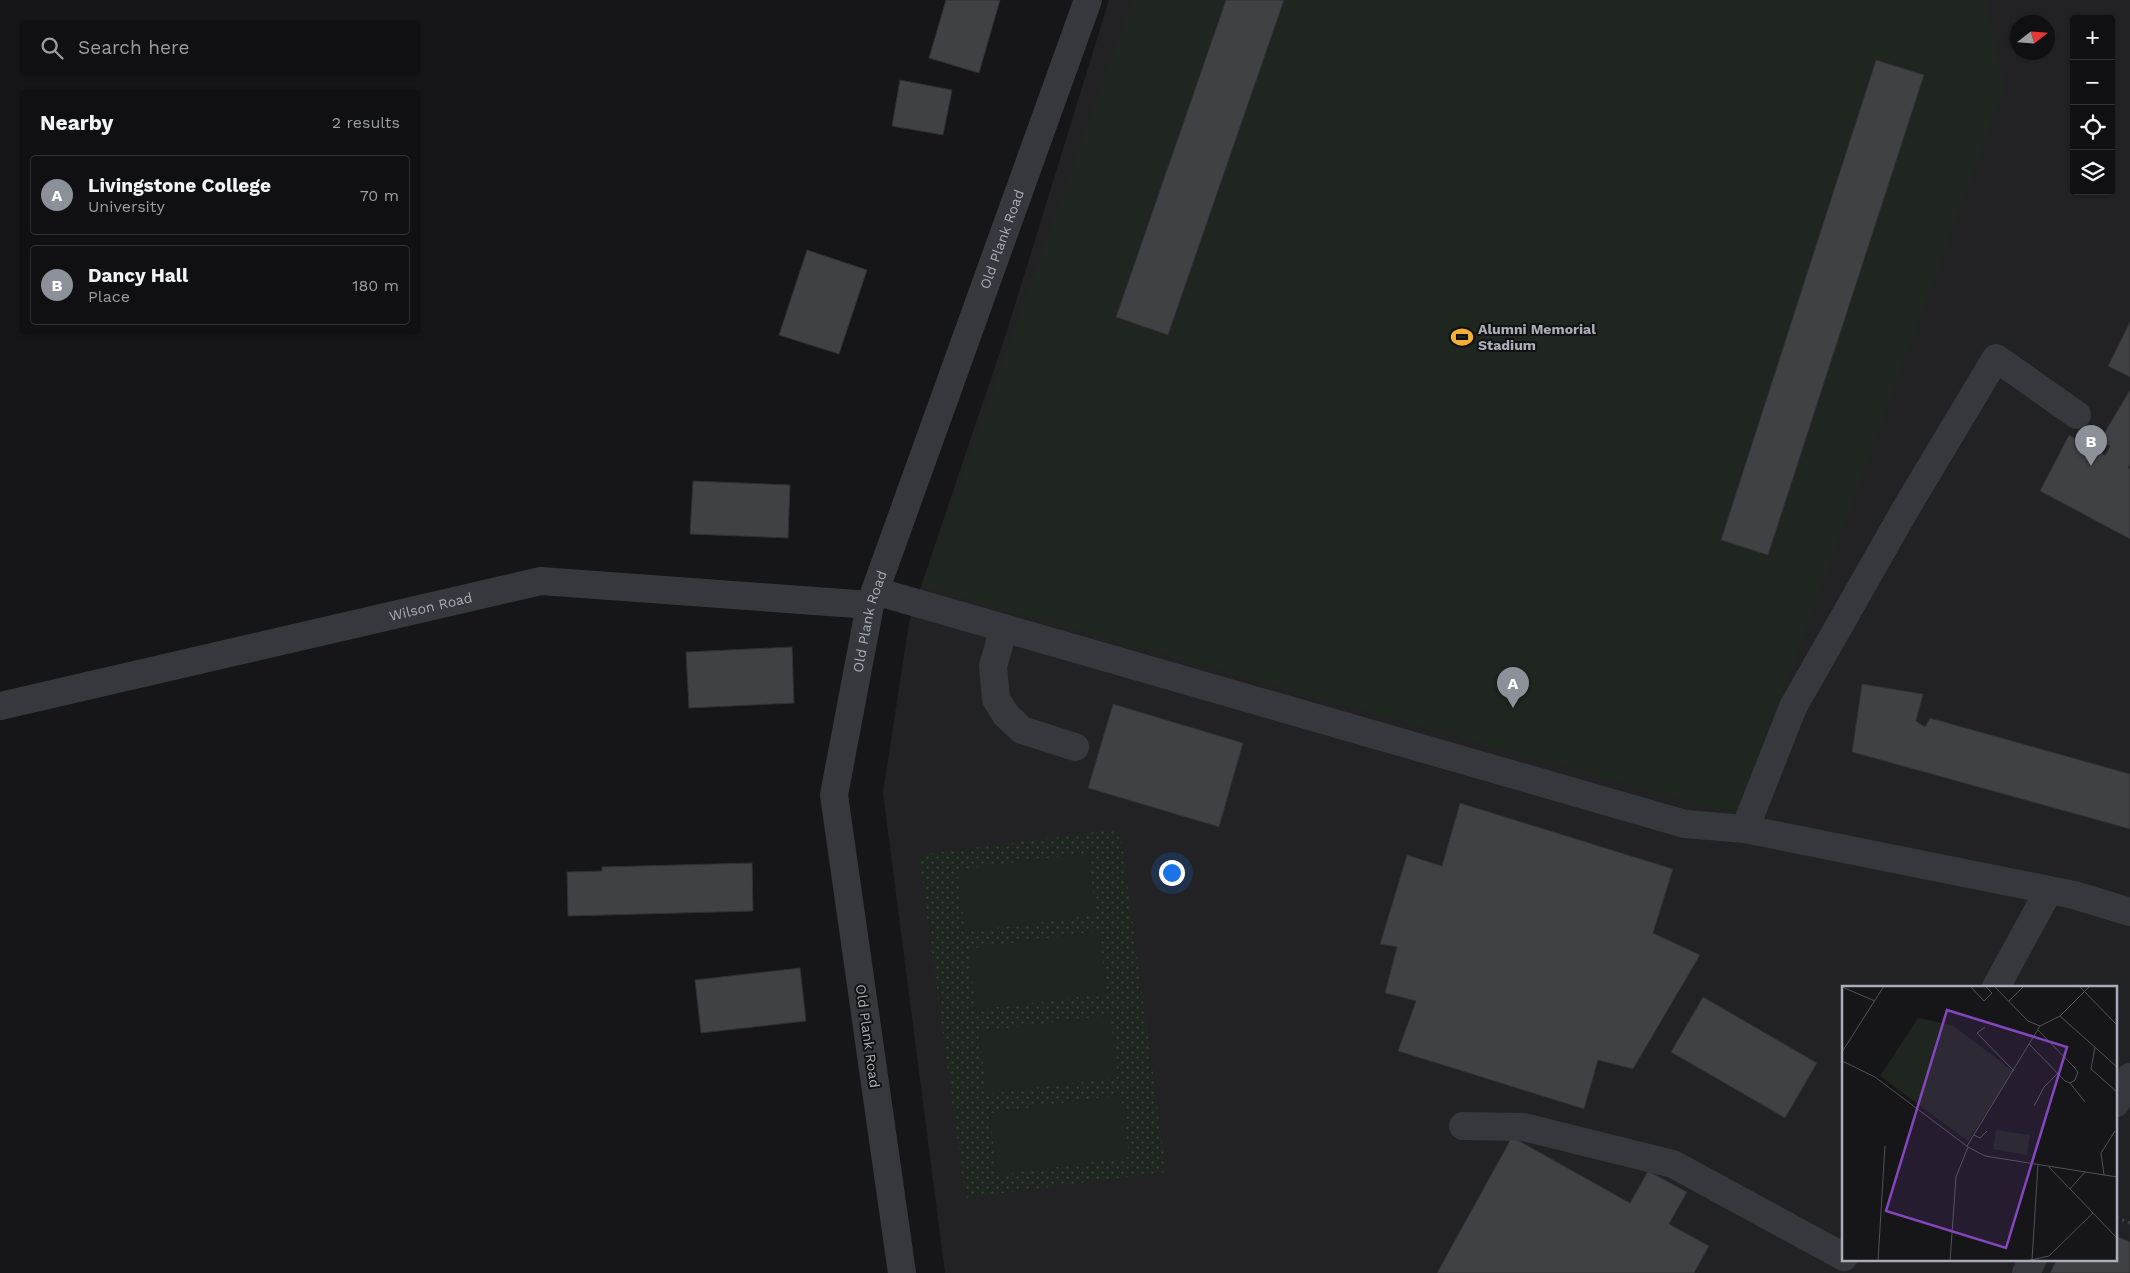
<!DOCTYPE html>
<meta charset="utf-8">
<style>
:root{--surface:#101012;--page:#1e1e20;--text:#f1f3f6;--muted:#9c9d9f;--line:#303032;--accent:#8c9099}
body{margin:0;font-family:"Work Sans",sans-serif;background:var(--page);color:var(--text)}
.controls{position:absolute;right:15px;top:15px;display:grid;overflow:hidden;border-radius:5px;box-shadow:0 1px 4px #0004}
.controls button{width:45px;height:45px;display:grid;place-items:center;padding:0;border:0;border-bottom:1px solid var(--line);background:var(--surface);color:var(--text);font:25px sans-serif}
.compass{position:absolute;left:2010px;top:15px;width:45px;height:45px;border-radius:50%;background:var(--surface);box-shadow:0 1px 4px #0004;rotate:73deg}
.you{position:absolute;left:1171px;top:872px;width:18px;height:18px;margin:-12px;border:4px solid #fff;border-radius:50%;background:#1a73e8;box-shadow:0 0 0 8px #1a73e833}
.badge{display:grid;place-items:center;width:32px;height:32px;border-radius:50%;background:var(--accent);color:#fff;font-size:16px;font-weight:700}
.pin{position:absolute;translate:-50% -41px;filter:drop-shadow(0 1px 2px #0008)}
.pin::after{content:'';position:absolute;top:26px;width:18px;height:15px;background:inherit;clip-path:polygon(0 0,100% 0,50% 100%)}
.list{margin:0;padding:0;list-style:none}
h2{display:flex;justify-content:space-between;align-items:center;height:65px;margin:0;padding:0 20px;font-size:21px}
h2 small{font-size:16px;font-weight:400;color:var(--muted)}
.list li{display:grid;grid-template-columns:32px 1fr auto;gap:15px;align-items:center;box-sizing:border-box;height:80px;margin:0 10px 10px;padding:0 10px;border:1px solid var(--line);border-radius:5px}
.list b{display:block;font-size:19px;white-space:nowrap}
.list p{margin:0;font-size:16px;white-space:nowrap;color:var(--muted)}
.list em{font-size:16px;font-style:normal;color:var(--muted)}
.icon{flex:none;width:28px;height:28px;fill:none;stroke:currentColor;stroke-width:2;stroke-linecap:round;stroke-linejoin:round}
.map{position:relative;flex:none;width:2130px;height:1273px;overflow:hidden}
.search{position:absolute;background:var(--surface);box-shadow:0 1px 4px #0004;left:20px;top:20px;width:400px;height:55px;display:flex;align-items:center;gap:12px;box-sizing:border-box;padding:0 18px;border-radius:5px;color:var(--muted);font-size:19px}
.panel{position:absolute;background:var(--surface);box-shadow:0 1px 4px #0004;left:20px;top:90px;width:400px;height:245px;border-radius:5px}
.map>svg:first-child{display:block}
.built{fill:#222225;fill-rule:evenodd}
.grass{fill:url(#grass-dots)}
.garden{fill:#1e261f}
.building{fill:#404145;stroke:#303034}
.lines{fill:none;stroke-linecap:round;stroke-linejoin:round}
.path{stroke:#3d3f44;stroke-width:3;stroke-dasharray:2.5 4;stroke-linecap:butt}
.minor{stroke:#37383d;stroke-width:28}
.labels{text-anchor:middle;stroke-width:4;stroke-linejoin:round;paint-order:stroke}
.street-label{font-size:14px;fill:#a8adb8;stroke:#111113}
.poi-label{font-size:14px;font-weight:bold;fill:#a8adb8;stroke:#111113;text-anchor:start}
.inset-road{fill:none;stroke:#505258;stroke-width:1}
.view{fill:#8446be;fill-opacity:0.15;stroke:#8446be;stroke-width:2.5}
.inset-edge{fill:none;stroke:#a8adb8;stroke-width:2.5}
</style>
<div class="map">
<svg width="2130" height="1273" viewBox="0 0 2130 1273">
<defs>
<pattern id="grass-dots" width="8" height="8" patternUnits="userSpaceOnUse" patternTransform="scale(1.25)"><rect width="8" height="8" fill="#1e261f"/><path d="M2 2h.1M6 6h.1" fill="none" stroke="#3c433d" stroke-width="1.8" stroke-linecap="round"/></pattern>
</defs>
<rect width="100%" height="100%" fill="#161618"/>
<path class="built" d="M1109 0H2130V1273H945L883 793 909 622 1006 334ZM2074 19H2111V191H2074ZM2018 22H2048V52H2018ZM1844 987H2116V1259H1844Z"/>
<path class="grass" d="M1120 829 1166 1172 965 1198 919 855Z"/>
<g class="garden">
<path d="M1132 0H1986L2005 87 1738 816 921 587Z"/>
<path d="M1088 853 1096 915 965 932 957 870Z"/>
<path d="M1099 931 1107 993 976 1010 968 949Z"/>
<path d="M1110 1015 1118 1077 987 1094 979 1032Z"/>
<path d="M1121 1095 1129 1157 997 1175 990 1113Z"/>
</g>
<g class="building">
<path d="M946 0H1000L979 73 929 58Z"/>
<path d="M1226 0H1284L1168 335 1116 317Z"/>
<path d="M1876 60 1924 75 1768 555 1721 540Z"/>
<path d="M900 80 952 90 943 135 892 126Z"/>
<path d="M807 250 867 270 839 354 779 335Z"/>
<path d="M2130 322V377L2108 366Z"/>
<path d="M2130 390V464L2128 468 2130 469V539L2040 491 2069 435 2105 455 2110 446 2099 442Z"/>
<path d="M693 481 790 485 788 538 690 534Z"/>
<path d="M792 647 794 703 689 708 686 652Z"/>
<path d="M1862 684 1923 694 1916 721 1925 727 1930 718 2130 774V829L1852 752Z"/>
<path d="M1113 704 1243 743 1219 827 1088 788Z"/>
<path d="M1460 803 1673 869 1653 933 1700 955 1633 1069 1598 1060 1584 1109 1398 1051 1416 1001 1385 993 1397 947 1380 944 1407 855 1442 866Z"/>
<path d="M752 863 753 911 568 916 567 872 602 871V867Z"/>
<path d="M800 968 806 1021 701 1033 695 980Z"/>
<path d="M1703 997 1817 1063 1785 1118 1671 1052Z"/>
<path d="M1512 1137 1630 1203 1648 1171 1687 1192 1669 1224 1709 1246 1694 1273H1437Z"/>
<path d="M2116 1236 2130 1242V1273H2050L2057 1259H2116Z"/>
</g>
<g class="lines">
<path class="path" d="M2116 1217 2130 1223"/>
<g class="minor">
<path d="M875 591 1685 824 1745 829 2074 895 2130 912"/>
<path d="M1004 628 993 666 996 699 1006 715 1022 730 1075 747"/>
<path id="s1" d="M0 706 541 581 870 605"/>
<path d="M1745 829 1793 707 1905 510 1996 358 2077 415"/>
<path d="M1996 987 2049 890"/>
<path d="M2116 1103 2130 1077"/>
<path d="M1463 1126 1524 1127 1673 1164 1844 1257"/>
<path id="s2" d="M902 1273 834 795 870 605 1088 0"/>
<path d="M2026 1273 2033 1259"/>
</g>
</g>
<defs>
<g id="stadium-bare" transform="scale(1.725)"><path d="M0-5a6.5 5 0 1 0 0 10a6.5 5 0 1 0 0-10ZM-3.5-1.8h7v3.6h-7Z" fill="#f2b134" stroke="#111113" stroke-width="2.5" paint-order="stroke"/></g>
</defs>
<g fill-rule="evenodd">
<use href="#stadium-bare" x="1462" y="337"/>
</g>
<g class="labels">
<g class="street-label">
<text dy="5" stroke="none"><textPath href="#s2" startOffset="1065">Old Plank Road</textPath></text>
<text dy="5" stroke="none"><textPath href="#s1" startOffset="442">Wilson Road</textPath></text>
<text dy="5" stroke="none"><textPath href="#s2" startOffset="660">Old Plank Road</textPath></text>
<text transform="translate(868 1036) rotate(82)" y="5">Old Plank Road</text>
</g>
<g class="poi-label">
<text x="1478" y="334">Alumni Memorial<tspan x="1478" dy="16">Stadium</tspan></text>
</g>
</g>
<g transform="translate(1842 986)">
<rect width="275" height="275" fill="#161618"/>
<path d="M154 144 188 149 185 169 151 163Z" fill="#1e261f"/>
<path d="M76 32 110 39 171 85 126 155 38 90Z" fill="#1e261f"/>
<path class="inset-road" d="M128 0 142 15 150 7 143 0M152 0 186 35 198 40M237 0 275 39M0 1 33 15M167 15 182 0M218 30 275 81M143 41 135 47 172 85M187 58 223 95 228 97 233 94 236 86 232 81 196 44M253 61 249 83 275 106M0 66 42 0M0 75 33 91 126 161 143 170 275 191M228 97 243 116M192 120 202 101 216 87M132 149 138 152 145 145M125 160 198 40 218 30 248 0M206 180 275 252M262 189 259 167 273 145M228 203 243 186M190 274 196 178M36 275 43 160M108 275 114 191 126 161M184 275 207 270 251 227"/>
<path class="view" d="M105 24 225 61 164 262 44 225Z"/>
<rect width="275" height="275" class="inset-edge"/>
</g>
</svg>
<div class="controls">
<button>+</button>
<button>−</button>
<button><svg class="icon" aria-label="locate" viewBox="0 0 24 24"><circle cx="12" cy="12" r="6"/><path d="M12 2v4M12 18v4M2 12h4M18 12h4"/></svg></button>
<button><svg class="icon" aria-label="layers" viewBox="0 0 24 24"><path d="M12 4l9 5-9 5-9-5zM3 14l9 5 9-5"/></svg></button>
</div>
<svg class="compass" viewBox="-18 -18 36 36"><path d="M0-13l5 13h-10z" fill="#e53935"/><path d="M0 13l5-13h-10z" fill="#9c9d9f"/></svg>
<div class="you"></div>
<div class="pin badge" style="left:1513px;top:708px">A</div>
<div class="pin badge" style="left:2091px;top:466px">B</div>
<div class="search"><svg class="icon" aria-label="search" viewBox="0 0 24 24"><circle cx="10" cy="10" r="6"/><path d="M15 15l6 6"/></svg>Search here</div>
<section class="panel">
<h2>Nearby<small>2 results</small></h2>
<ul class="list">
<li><span class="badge">A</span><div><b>Livingstone College</b><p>University</p></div><em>70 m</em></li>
<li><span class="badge">B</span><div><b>Dancy Hall</b><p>Place</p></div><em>180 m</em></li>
</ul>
</section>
</div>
